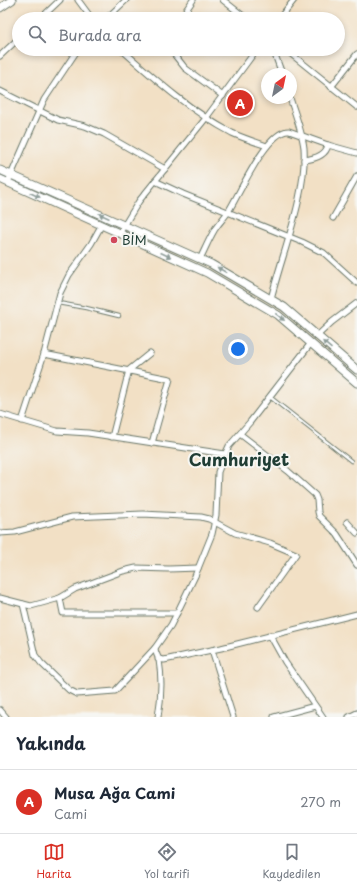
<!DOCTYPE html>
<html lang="tr">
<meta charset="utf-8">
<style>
:root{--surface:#fff;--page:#f2f2f3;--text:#1f2937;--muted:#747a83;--line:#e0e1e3;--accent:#d93025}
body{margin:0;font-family:"Playpen Sans",sans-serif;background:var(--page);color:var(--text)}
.compass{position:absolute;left:261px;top:68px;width:36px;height:36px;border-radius:50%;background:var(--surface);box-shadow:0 2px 6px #0003;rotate:33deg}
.you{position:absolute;left:238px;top:349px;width:14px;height:14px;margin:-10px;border:3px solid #fff;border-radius:50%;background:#1a73e8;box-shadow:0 0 0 6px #1a73e833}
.badge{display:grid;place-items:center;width:26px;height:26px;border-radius:50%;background:var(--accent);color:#fff;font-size:13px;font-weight:700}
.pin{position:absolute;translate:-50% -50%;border:2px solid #fff;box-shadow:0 1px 4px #0006}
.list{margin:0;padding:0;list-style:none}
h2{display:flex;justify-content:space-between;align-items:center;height:52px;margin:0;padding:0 16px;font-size:17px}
h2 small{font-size:13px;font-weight:400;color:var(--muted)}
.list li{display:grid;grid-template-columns:26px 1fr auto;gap:12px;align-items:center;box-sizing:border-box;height:64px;padding:0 16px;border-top:1px solid var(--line)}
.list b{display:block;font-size:15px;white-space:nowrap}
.list p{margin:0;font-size:13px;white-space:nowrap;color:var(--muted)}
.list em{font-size:13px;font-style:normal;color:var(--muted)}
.icon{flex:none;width:22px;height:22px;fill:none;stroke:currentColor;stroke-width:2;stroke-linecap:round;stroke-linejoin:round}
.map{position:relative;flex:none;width:357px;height:717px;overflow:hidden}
.search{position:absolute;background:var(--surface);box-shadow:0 2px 6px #0003;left:12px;right:12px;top:12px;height:44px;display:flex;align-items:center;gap:10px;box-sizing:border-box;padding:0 14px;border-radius:22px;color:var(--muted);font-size:15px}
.sheet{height:116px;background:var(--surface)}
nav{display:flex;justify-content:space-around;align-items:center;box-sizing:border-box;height:56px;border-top:1px solid var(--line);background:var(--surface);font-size:11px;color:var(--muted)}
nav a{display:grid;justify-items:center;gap:2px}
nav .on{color:var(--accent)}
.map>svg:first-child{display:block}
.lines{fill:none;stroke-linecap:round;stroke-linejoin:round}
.lane-casing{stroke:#697667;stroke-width:4.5}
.street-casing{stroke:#697667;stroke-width:7}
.secondary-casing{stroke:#697667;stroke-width:9}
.lane{stroke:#fff;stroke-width:2.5}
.street{stroke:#fff;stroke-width:5}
.secondary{stroke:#fff;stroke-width:7}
.oneway{fill:#8f9e9a}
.poi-dot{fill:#d1495b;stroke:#f6f6f2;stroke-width:1.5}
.labels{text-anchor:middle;stroke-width:4;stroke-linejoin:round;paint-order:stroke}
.poi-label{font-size:13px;fill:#1f3d34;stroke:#f6f6f2;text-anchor:start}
.district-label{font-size:17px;font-weight:bold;fill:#1f3d34;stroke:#f6f6f2}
</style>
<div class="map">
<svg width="357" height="717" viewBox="0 0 357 717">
<rect width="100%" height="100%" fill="#f6f6f2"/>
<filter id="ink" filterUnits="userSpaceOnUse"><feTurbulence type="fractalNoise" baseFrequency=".025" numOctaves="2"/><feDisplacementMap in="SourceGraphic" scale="8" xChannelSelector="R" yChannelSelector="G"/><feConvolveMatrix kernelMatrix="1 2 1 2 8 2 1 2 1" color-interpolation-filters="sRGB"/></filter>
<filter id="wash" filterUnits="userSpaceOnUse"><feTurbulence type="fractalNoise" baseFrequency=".012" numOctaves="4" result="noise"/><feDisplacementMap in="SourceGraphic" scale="16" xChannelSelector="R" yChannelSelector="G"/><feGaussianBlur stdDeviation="0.9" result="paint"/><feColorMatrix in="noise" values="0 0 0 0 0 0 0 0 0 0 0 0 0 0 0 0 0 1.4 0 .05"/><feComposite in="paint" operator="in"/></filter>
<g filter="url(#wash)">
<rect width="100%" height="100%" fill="#f2e0c5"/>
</g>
<g filter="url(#ink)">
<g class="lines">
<g class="lane-casing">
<g id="lane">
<path d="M58 303 86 308 119 316"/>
<path d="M270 397 351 461"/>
</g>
</g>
<g class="street-casing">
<g id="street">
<path d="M78 0 92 19"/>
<path d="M223 0 247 19"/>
<path d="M40 19 60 0"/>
<path d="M106 19 126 0"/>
<path d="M180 19 193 0"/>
<path d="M279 19 294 0"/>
<path d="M121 49C156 80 190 111 232 133 243 138 255 142 267 146"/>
<path d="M170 49 185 68 223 96"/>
<path d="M273 49 282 74"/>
<path d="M285 49 357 107"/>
<path d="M0 56 19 38"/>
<path d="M331 87 357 54"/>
<path d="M0 91 58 120 85 126 104 134 165 169"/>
<path d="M304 160C313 159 326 156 328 145"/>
<path d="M155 181 183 194 302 242 324 253 357 283"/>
<path d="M8 182 44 100 78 49"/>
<path d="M333 218 357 176"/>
<path d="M119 234 139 201 206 118 257 49"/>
<path d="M200 259C205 249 209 239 215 229 219 223 224 218 228 212 239 195 267 130 289 131L328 145 357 153"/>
<path d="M271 299C282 254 307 194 304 148 302 131 295 114 290 98"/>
<path d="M317 336 332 322 357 303"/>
<path d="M44 354 170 379 152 443"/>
<path d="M0 414 57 431 88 433 225 454"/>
<path d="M22 421 44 354 60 293 69 275 91 244 101 226"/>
<path d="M240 434 288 471 315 495 317 500 318 512 319 516 337 534 357 565"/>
<path d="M112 437 129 370 150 353"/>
<path d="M347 522 357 533"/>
<path d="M0 533 15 532 72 517 143 514 201 517 209 519 235 533 270 543 296 554 258 607"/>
<path d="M0 598 31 606 60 598 63 613H177"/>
<path d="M60 598 75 589 123 571 136 568 169 569 198 568"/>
<path d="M23 604 35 655 41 663 69 690 77 694 115 691 155 648"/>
<path d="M270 635 285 662 323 717"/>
<path d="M212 650 233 717"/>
<path d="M158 659 164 660 221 648 357 614"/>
<path d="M0 710 6 717"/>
<path d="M158 717C161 700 162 678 159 660 158 656 155 653 155 648L171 625 177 613 195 576 212 534 216 515 218 472 223 459 229 446 250 422 311 343"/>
<path d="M274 717 315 706"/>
<path d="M349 717 357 713"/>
</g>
</g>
<g class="secondary-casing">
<g id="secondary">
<path d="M0 8 12 0"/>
<path d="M0 170 211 264 284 307 357 370"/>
<path d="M0 179 207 273 278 315 357 383"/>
</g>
</g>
<use href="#lane" class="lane"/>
<use href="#street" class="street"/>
<use href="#secondary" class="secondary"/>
</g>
<defs><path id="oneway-solid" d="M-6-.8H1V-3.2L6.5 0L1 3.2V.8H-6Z"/></defs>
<g class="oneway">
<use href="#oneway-solid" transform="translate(35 195) rotate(25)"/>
<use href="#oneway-solid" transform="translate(104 216) rotate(-156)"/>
<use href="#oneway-solid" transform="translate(166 255) rotate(24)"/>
<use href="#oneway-solid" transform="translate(222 270) rotate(-149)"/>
<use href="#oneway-solid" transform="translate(280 317) rotate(38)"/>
<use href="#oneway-solid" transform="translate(327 345) rotate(-139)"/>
</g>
</g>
<circle class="poi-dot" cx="114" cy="240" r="4"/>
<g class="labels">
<g class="poi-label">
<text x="122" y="245">BİM</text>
</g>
<g class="district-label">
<text x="239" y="466">Cumhuriyet</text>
</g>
</g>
</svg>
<svg class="compass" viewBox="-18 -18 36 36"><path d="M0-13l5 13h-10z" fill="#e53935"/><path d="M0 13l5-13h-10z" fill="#747a83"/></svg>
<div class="you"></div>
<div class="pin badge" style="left:240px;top:103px">A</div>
<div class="search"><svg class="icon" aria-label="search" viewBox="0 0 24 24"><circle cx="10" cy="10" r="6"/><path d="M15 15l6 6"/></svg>Burada ara</div>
</div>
<section class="sheet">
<h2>Yakında<small></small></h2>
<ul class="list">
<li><span class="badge">A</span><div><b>Musa Ağa Cami</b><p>Cami</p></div><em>270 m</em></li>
</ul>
</section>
<nav>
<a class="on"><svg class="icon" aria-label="map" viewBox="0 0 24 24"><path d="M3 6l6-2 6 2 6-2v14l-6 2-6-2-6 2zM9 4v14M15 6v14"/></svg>Harita</a>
<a><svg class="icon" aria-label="directions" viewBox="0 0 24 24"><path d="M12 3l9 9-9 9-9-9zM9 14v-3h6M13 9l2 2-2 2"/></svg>Yol tarifi</a>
<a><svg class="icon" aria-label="saved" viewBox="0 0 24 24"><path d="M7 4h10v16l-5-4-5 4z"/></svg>Kaydedilen</a>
</nav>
